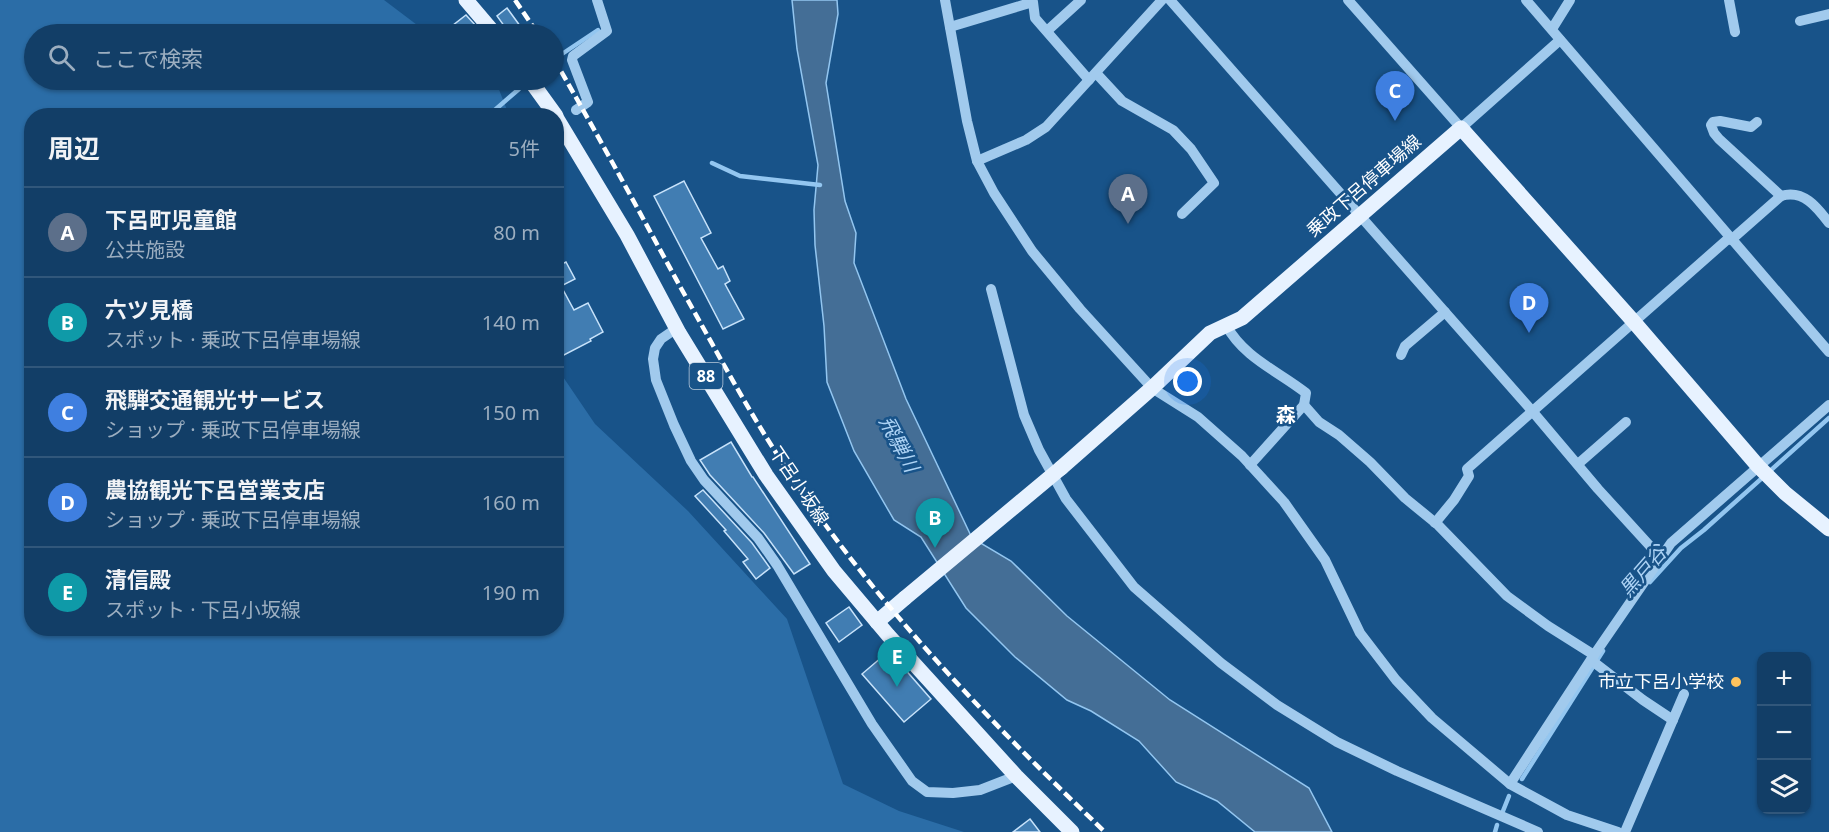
<!DOCTYPE html>
<html lang="ja">
<meta charset="utf-8">
<style>
:root{--surface:#123e67;--page:#1b456d;--text:#f1f3f6;--muted:#9caec0;--line:#31577b;--accent:#8bbbb9}
body{margin:0;font-family:"Noto Sans","Noto Sans JP",sans-serif;background:var(--page);color:var(--text)}
.controls{position:absolute;right:18px;bottom:18px;display:grid;overflow:hidden;border-radius:12px;box-shadow:0 2px 4px #0004}
.controls button{width:54px;height:54px;display:grid;place-items:center;padding:0;border:0;border-bottom:2px solid var(--line);background:var(--surface);color:var(--text);font:30px sans-serif}
.you{position:absolute;left:1188px;top:382px;width:21px;height:21px;margin:-15px;border:4px solid #fff;border-radius:50%;background:#1a73e8;box-shadow:0 0 0 9px #1a73e833}
.badge{display:grid;place-items:center;width:39px;height:39px;border-radius:50%;background:var(--accent);color:#fff;font-size:20px;font-weight:700}
.pin{position:absolute;translate:-50% -50px;filter:drop-shadow(0 2px 3px #0008)}
.pin::after{content:'';position:absolute;top:32px;width:21px;height:18px;background:inherit;clip-path:polygon(0 0,100% 0,50% 100%)}
.list{margin:0;padding:0;list-style:none}
h2{display:flex;justify-content:space-between;align-items:center;height:78px;margin:0;padding:0 24px;font-size:26px}
h2 small{font-size:20px;font-weight:400;color:var(--muted)}
.list li{display:grid;grid-template-columns:39px 1fr auto;gap:18px;align-items:center;box-sizing:border-box;height:90px;padding:0 24px;border-top:2px solid var(--line)}
.list b{display:block;font-size:22px;white-space:nowrap}
.list p{margin:0;font-size:20px;white-space:nowrap;color:var(--muted)}
.list em{font-size:20px;font-style:normal;color:var(--muted)}
.icon{flex:none;width:33px;height:33px;fill:none;stroke:currentColor;stroke-width:2;stroke-linecap:round;stroke-linejoin:round}
.map{position:relative;flex:none;width:1829px;height:832px;overflow:hidden}
.search{position:absolute;background:var(--surface);box-shadow:0 2px 4px #0004;left:24px;top:24px;width:540px;height:66px;display:flex;align-items:center;gap:15px;box-sizing:border-box;padding:0 21px;border-radius:33px;color:var(--muted);font-size:22px}
.panel{position:absolute;background:var(--surface);box-shadow:0 2px 4px #0004;left:24px;top:108px;width:540px;height:528px;border-radius:24px}
.map>svg:first-child{display:block}
.green{fill:#2b6da7}
.water{fill:#446e96;stroke:#93c6f0;stroke-width:1.5}
.lines{fill:none;stroke-linecap:round;stroke-linejoin:round}
.stream{stroke:#93c6f0;stroke-width:4.5}
.building{fill:#417db2;stroke:#c7e2fa;stroke-width:1.5}
.minor{stroke:#a1caed;stroke-width:10}
.major{stroke:#e7f2ff;stroke-width:15}
.rail{stroke:#fff;stroke-width:4.5;stroke-dasharray:10 4.5;stroke-linecap:butt}
.major-bridge{stroke:#e7f2ff;stroke-width:15}
.poi-dot{fill:#ffc35d;stroke:#185389;stroke-width:2}
.labels{text-anchor:middle;stroke-width:5;stroke-linejoin:round;paint-order:stroke}
.shield{fill:#185389;stroke:#bacbdc;stroke-width:1.5}
.shield-label{font-size:16px;font-weight:bold;fill:#fff}
.street-label{font-size:18px;fill:#fff;stroke:#185389}
.poi-label{font-size:18px;fill:#fff;stroke:#185389;text-anchor:end}
.neighbourhood-label{font-size:20px;font-weight:bold;fill:#fff;stroke:#185389}
.water-label{font-size:20px;font-style:italic;fill:#add3f5;stroke:#185389}
</style>
<div class="map">
<svg width="1829" height="832" viewBox="0 0 1829 832">
<rect width="100%" height="100%" fill="#185389"/>
<path class="green" d="M0 0H384L429 34H34V80H492L496 82 509 115 32 116V628H556L557 368 595 424 688 511 787 619 843 784 899 811 964 832H0Z"/>
<path class="water" d="M792 0H837L838 14 826 83 845 201 856 233 854 263 906 399 972 538 1011 561 1067 616 1170 700 1309 788 1332 832H1255L1217 801 1176 782 1139 741 1091 711 1067 700 1015 657 966 608 921 537 894 520 854 451 827 382 824 326 815 245 814 210 818 165 797 49Z"/>
<g class="lines">
<g class="stream">
<path d="M562 54 598 30"/>
<path d="M488 116 519 89"/>
<path d="M712 163 740 176 820 185"/>
<path d="M1650 582 1681 548 1704 530 1829 418"/>
<path d="M1522 779 1603 651"/>
<path d="M1503 811 1509 796"/>
<path d="M1495 832 1497 825"/>
</g>
</g>
<g class="building">
<path d="M507 8 526 34H510L497 16Z"/>
<path d="M466 15 476 26 465 34H458L452 26Z"/>
<path d="M684 181 711 233 701 238 718 269 723 266 730 281 725 284 744 319 723 329 654 196Z"/>
<path d="M566 262 575 279 561 286 574 310 588 303 603 332 590 339 591 341 562 356 556 345V267Z"/>
<path d="M731 442 752 477H753L810 564 794 574 764 533 710 475 700 460Z"/>
<path d="M703 490 752 543 770 568 756 579 743 562 748 559 724 531 726 530 695 496Z"/>
<path d="M849 607 862 625 839 642 826 623Z"/>
<path d="M889 651 931 699 904 722 862 674Z"/>
<path d="M1030 819 1040 832H1013Z"/>
</g>
<g class="lines">
<g class="minor">
<path d="M945 0 967 121 977 161 994 193 1032 251 1080 309 1152 388 1198 417 1242 456 1284 502 1325 560 1360 633 1396 680 1432 718 1510 784 1567 815 1618 832"/>
<path d="M1170 0 1533 412 1598 489 1660 557"/>
<path d="M1348 0 1461 128 1560 40"/>
<path d="M1526 0 1829 352"/>
<path d="M1729 0 1735 32"/>
<path d="M1800 21 1829 14"/>
<path d="M950 27 1033 2 1035 18 1089 80"/>
<path d="M1552 29 1570 0"/>
<path d="M1047 31 1081 0"/>
<path d="M1096 73 1122 101 1173 130 1191 149 1214 183 1182 214"/>
<path d="M576 110 588 102 572 60 573 56 607 31 597 0"/>
<path d="M1757 122 1751 127 1720 121 1713 122 1711 125 1714 133 1719 139 1781 196C1803 189 1817 207 1829 223"/>
<path d="M977 161 1026 140 1046 127 1162 0"/>
<path d="M1731 240 1781 196"/>
<path d="M991 289 1024 415 1039 450 1066 499 1134 587 1221 663 1277 705 1337 742 1397 771 1538 832"/>
<path d="M1226 325C1244 358 1278 371 1306 393L1304 405"/>
<path d="M677 328 661 339 655 348 653 359 656 380 674 425 691 461 704 480 758 538 777 565 872 724 912 781 927 792 953 793 980 790 1016 776"/>
<path d="M1401 355 1405 346 1445 312"/>
<path d="M1578 464 1626 422"/>
<path d="M1250 465 1304 405 1319 422 1339 435 1370 462 1405 498 1438 525 1507 596 1548 626 1594 655"/>
<path d="M1435 523 1454 500 1469 476 1467 469 1729 238"/>
<path d="M1591 660 1643 700 1673 720"/>
<path d="M1510 784 1594 655 1671 543 1829 405"/>
<path d="M1625 832 1684 694"/>
</g>
<g class="major">
<path d="M466 0 495 34"/>
<path d="M530 80 556 116"/>
<path d="M556 117 627 235 679 333 766 475 834 571 888 635 1016 776 1072 832"/>
<path d="M1061 468 1152 388 1210 333 1242 318 1461 128 1634 322 1758 466 1785 493 1829 529"/>
<path d="M877 622 905 598"/>
</g>
<g class="rail">
<path d="M515 0 538 34"/>
<path d="M554 59C598 135 640 213 682 290 716 350 748 411 786 468 875 604 988 720 1105 832"/>
</g>
<path class="major-bridge" d="M905 598 1061 468"/>
</g>
<circle class="poi-dot" cx="1736" cy="682" r="6"/>
<g class="labels">
<rect class="shield" x="689.5" y="363" width="33" height="26" rx="4.5"/>
<g class="shield-label">
<text x="706" y="382">88</text>
</g>
<g class="street-label">
<text transform="translate(1364 186) rotate(-41)" y="6">乗政下呂停車場線</text>
<text transform="translate(799 486) rotate(56)" y="6">下呂小坂線</text>
</g>
<g class="poi-label">
<text x="1724" y="688">市立下呂小学校</text>
</g>
<g class="neighbourhood-label">
<text x="1286" y="422">森</text>
</g>
<g class="water-label">
<text transform="translate(899 444) rotate(62)" y="7">飛騨川</text>
<text transform="translate(1643 571) rotate(-49)" y="7">黒戸谷</text>
</g>
</g>
</svg>
<div class="controls">
<button>+</button>
<button>−</button>
<button><svg class="icon" aria-label="layers" viewBox="0 0 24 24"><path d="M12 4l9 5-9 5-9-5zM3 14l9 5 9-5"/></svg></button>
</div>
<div class="you"></div>
<div class="pin badge" style="left:1128px;top:224px;background:#5c6f8a">A</div>
<div class="pin badge" style="left:935px;top:548px;background:#0f9aa8">B</div>
<div class="pin badge" style="left:1395px;top:121px;background:#3f7fe0">C</div>
<div class="pin badge" style="left:1529px;top:333px;background:#3f7fe0">D</div>
<div class="pin badge" style="left:897px;top:687px;background:#0f9aa8">E</div>
<div class="search"><svg class="icon" aria-label="search" viewBox="0 0 24 24"><circle cx="10" cy="10" r="6"/><path d="M15 15l6 6"/></svg>ここで検索</div>
<section class="panel">
<h2>周辺<small>5件</small></h2>
<ul class="list">
<li><span class="badge" style="background:#5c6f8a">A</span><div><b>下呂町児童館</b><p>公共施設</p></div><em>80 m</em></li>
<li><span class="badge" style="background:#0f9aa8">B</span><div><b>六ツ見橋</b><p>スポット · 乗政下呂停車場線</p></div><em>140 m</em></li>
<li><span class="badge" style="background:#3f7fe0">C</span><div><b>飛騨交通観光サービス</b><p>ショップ · 乗政下呂停車場線</p></div><em>150 m</em></li>
<li><span class="badge" style="background:#3f7fe0">D</span><div><b>農協観光下呂営業支店</b><p>ショップ · 乗政下呂停車場線</p></div><em>160 m</em></li>
<li><span class="badge" style="background:#0f9aa8">E</span><div><b>清信殿</b><p>スポット · 下呂小坂線</p></div><em>190 m</em></li>
</ul>
</section>
</div>
